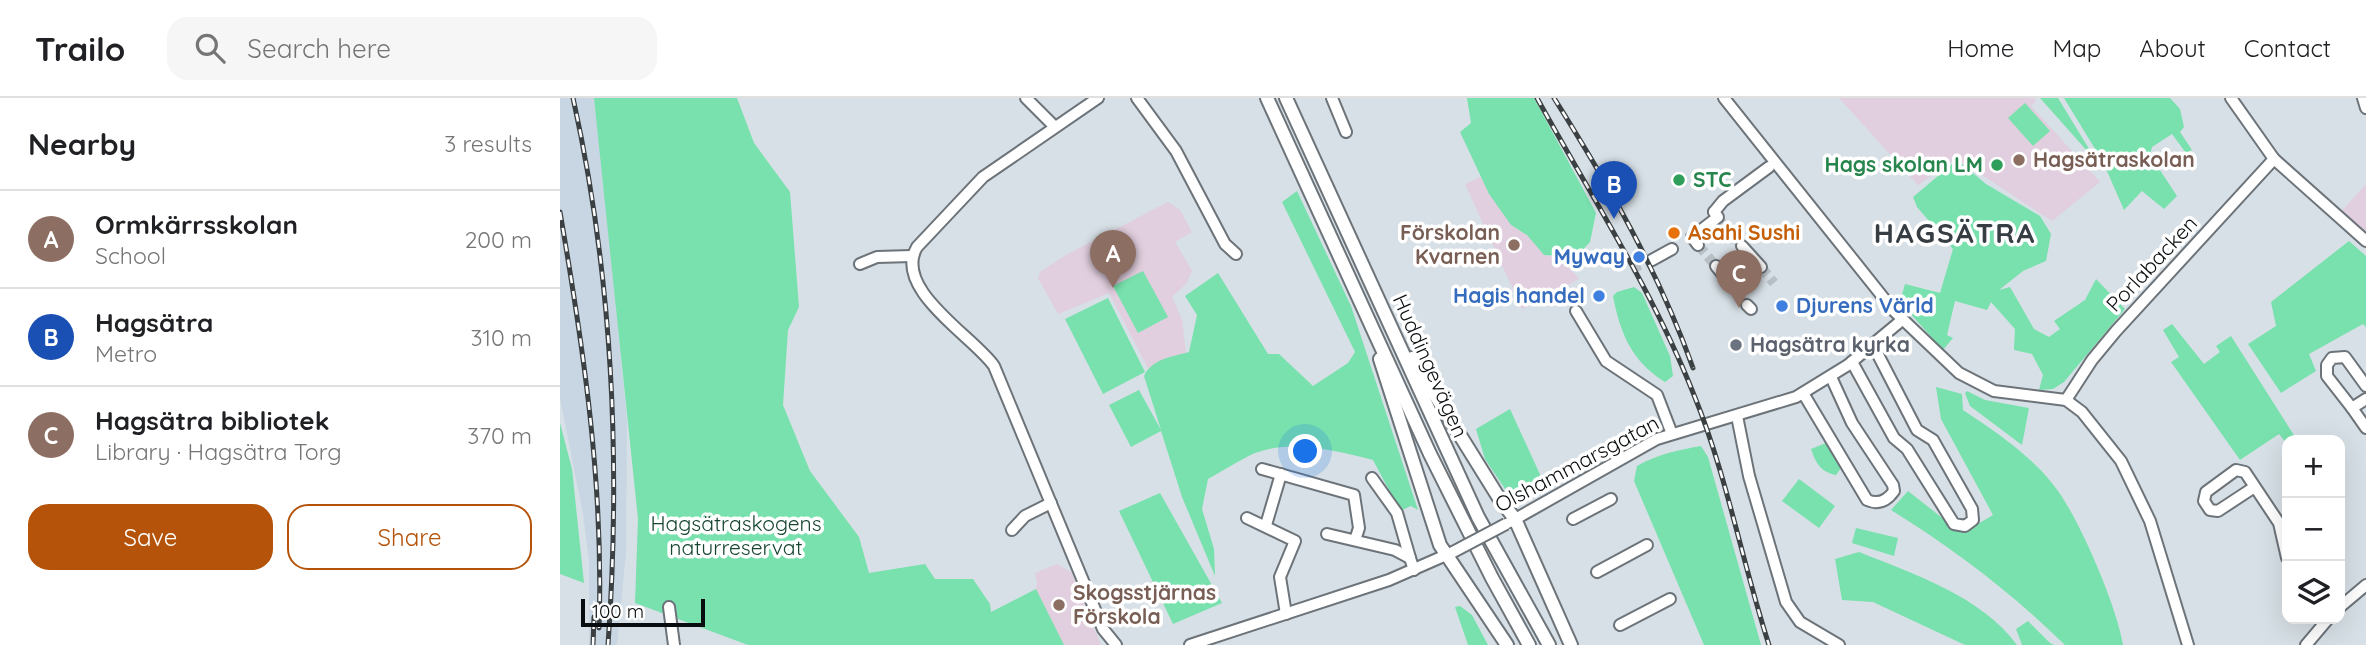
<!DOCTYPE html>
<meta charset="utf-8">
<style>
:root{--surface:#fff;--page:#f6f6f6;--text:#202124;--muted:#757577;--line:#e0e0e0;--accent:#b45309}
body{margin:0;font-family:Quicksand,sans-serif;background:var(--page);color:var(--text)}
.controls{position:absolute;right:21px;bottom:21px;display:grid;overflow:hidden;border-radius:14px;box-shadow:0 7px 28px #0002}
.controls button{width:63px;height:63px;display:grid;place-items:center;padding:0;border:0;border-bottom:2px solid var(--line);background:var(--surface);color:var(--text);font:35px sans-serif}
.scale{position:absolute;left:21px;bottom:18px;width:124px;box-sizing:border-box;padding-left:7px;border:4px solid #0a0d0f;border-top:0;font-size:19px;line-height:24px;white-space:nowrap;color:#0a0d0f;-webkit-text-stroke:5px #fff;paint-order:stroke}
.you{position:absolute;left:746px;top:354px;width:24px;height:24px;margin:-18px;border:5px solid #fff;border-radius:50%;background:#1a73e8;box-shadow:0 0 0 10px #1a73e833}
.badge{display:grid;place-items:center;width:46px;height:46px;border-radius:50%;background:var(--accent);color:#fff;font-size:23px;font-weight:700}
.pin{position:absolute;translate:-50% -58px;filter:drop-shadow(0 2px 4px #0008)}
.pin::after{content:'';position:absolute;top:37px;width:24px;height:21px;background:inherit;clip-path:polygon(0 0,100% 0,50% 100%)}
.list{margin:0;padding:0;list-style:none}
h2{display:flex;justify-content:space-between;align-items:center;height:91px;margin:0;padding:0 28px;font-size:30px}
h2 small{font-size:23px;font-weight:400;color:var(--muted)}
.list li{display:grid;grid-template-columns:46px 1fr auto;gap:21px;align-items:center;box-sizing:border-box;height:98px;padding:0 28px;border-top:2px solid var(--line)}
.list b{display:block;font-size:26px;white-space:nowrap}
.list p{margin:0;font-size:23px;white-space:nowrap;color:var(--muted)}
.list em{font-size:23px;font-style:normal;color:var(--muted)}
.actions{display:flex;gap:14px;padding:21px 28px}
.actions a{flex:1;padding:16px 0;border:2px solid var(--accent);border-radius:21px;text-align:center;font-size:24px;color:var(--accent)}
.actions .main{background:var(--accent);color:#fff}
.icon{flex:none;width:38px;height:38px;fill:none;stroke:currentColor;stroke-width:2;stroke-linecap:round;stroke-linejoin:round}
.map{position:relative;flex:none;width:1806px;height:547px;overflow:hidden}
header{display:flex;align-items:center;gap:42px;box-sizing:border-box;height:98px;padding:0 35px;background:var(--surface);border-bottom:2px solid var(--line)}
header strong{font-size:33px}
nav{display:flex;gap:38px;margin-inline-start:auto;font-size:24px}
.search{width:490px;height:63px;background:var(--page);display:flex;align-items:center;gap:18px;box-sizing:border-box;padding:0 24px;border-radius:21px;color:var(--muted);font-size:26px}
main{display:flex}
aside{flex:1;background:var(--surface)}
.map>svg:first-child{display:block}
.built{fill:#c7d6e2}
.education{fill:#e1cede}
.green{fill:#78e1ad}
.lines{fill:none;stroke-linecap:round;stroke-linejoin:round}
.minor-tunnel{stroke:#b8c0c6;stroke-width:10;stroke-dasharray:10 5;stroke-linecap:butt}
.minor-casing{stroke:#6c7379;stroke-width:14}
.major-casing{stroke:#6c7379;stroke-width:16}
.minor{stroke:#fff;stroke-width:10}
.major{stroke:#fff;stroke-width:12}
.rail-casing{stroke:#3b4043;stroke-width:5}
.rail{stroke:#fff;stroke-width:2.5;stroke-dasharray:8;stroke-linecap:butt}
.minor-bridge-casing{stroke:#6c7379;stroke-width:14;stroke-linecap:butt}
.minor-bridge{stroke:#fff;stroke-width:10}
.education-dot{fill:#8d6e63;stroke:#fff;stroke-width:2.5}
.leisure-dot{fill:#2e9e5b;stroke:#fff;stroke-width:2.5}
.food-dot{fill:#e8710a;stroke:#fff;stroke-width:2.5}
.shop-dot{fill:#3f7fe0;stroke:#fff;stroke-width:2.5}
.worship-dot{fill:#6b7280;stroke:#fff;stroke-width:2.5}
.labels{text-anchor:middle;stroke-width:7;stroke-linejoin:round;paint-order:stroke}
.education-label{font-size:21px;font-weight:bold;fill:#785e54;stroke:#fff;text-anchor:start}
.leisure-label{font-size:21px;font-weight:bold;fill:#27864d;stroke:#fff;text-anchor:end}
.food-label{font-size:21px;font-weight:bold;fill:#c56008;stroke:#fff;text-anchor:start}
.shop-label{font-size:21px;font-weight:bold;fill:#366cbe;stroke:#fff;text-anchor:end}
.street-label{font-size:21px;fill:#0a0d0f;stroke:#fff}
.worship-label{font-size:21px;font-weight:bold;fill:#5b616d;stroke:#fff;text-anchor:start}
.park-label{font-size:21px;fill:#164530;stroke:#fff}
.district-label{font-size:28px;font-weight:bold;letter-spacing:2px;fill:#363d43;stroke:#fff}
</style>
<header>
<strong>Trailo</strong>
<div class="search"><svg class="icon" aria-label="search" viewBox="0 0 24 24"><circle cx="10" cy="10" r="6"/><path d="M15 15l6 6"/></svg>Search here</div>
<nav><a>Home</a><a>Map</a><a>About</a><a>Contact</a></nav>
</header>
<main>
<aside>
<h2>Nearby<small>3 results</small></h2>
<ul class="list">
<li><span class="badge" style="background:#8d6e63">A</span><div><b>Ormkärrsskolan</b><p>School</p></div><em>200 m</em></li>
<li><span class="badge" style="background:#1a4fb4">B</span><div><b>Hagsätra</b><p>Metro</p></div><em>310 m</em></li>
<li><span class="badge" style="background:#8d6e63">C</span><div><b>Hagsätra bibliotek</b><p>Library · Hagsätra Torg</p></div><em>370 m</em></li>
</ul>
<div class="actions"><a class="main">Save</a><a>Share</a></div>
</aside>
<div class="map">
<svg width="1806" height="547" viewBox="0 0 1806 547">
<rect width="100%" height="100%" fill="#d7e0e6"/>
<path class="built" d="M0 0H34L43 74 67 323 66 454 57 547H29V462L23 416 0 300Z"/>
<g class="education">
<path d="M1279 0H1474L1476 3 1471 8 1540 84 1492 123 1396 60 1358 87Z"/>
<path d="M921 79 951 127 967 137 984 157 1002 161 1019 181 962 211 905 86Z"/>
<path d="M1806 86V136L1779 116Z"/>
<path d="M608 104 620 112 632 134 615 144 632 173 626 186 612 199 622 222 626 255 590 274 549 195 498 216 478 180 480 174 506 157Z"/>
<path d="M497 466 511 474 541 547H466L477 485 475 475Z"/>
</g>
<g class="green">
<path d="M34 0H177L194 45 230 94 239 209 228 232 223 307 250 373 299 439 309 475 365 466 375 481H413L430 506 431 514 476 491 504 547H188L75 505 78 421Z"/>
<path d="M907 0H974L1036 115 1030 144 1016 159 984 157 967 137 951 127 929 96 900 34 911 25Z"/>
<path d="M1480 0H1498L1537 64Z"/>
<path d="M1504 0H1610L1620 11 1624 29 1620 34 1632 52 1626 55 1612 36 1592 49 1590 57 1617 98 1604 111 1582 93 1564 112 1543 64Z"/>
<path d="M1465 5 1490 33 1473 48 1448 20Z"/>
<path d="M1397 62 1426 86 1480 118 1491 136 1486 163 1463 173 1439 192 1450 189 1474 231 1489 239 1500 231 1494 223 1525 202 1536 181 1565 211 1504 284 1493 291 1479 292 1483 277 1472 256 1454 252 1455 231 1431 204 1427 212 1395 203 1387 237 1393 240 1383 252 1340 204 1345 186 1380 195 1393 151 1357 109 1353 99Z"/>
<path d="M737 93 791 208 858 412 851 408 840 413 813 362C776 353 733 341 695 355 679 362 663 373 648 381L642 411 654 451 655 478 622 399 601 333 571 349 549 307 579 292 601 332 584 278C592 261 611 259 629 254L637 217 625 198 658 175 708 256H719L753 288 788 265 795 254 722 104Z"/>
<path d="M1789 143 1806 158V229L1803 226 1749 256 1756 273 1721 295 1688 246 1716 228 1711 204Z"/>
<path d="M583 173 608 219 578 235 553 188Z"/>
<path d="M1074 189 1082 195 1110 258 1113 278 1105 284C1072 264 1060 235 1053 198L1057 194Z"/>
<path d="M548 200 585 274 543 296 505 221Z"/>
<path d="M1612 226 1644 266 1660 254 1656 248 1671 238 1737 342H1727V346L1719 336 1680 362 1611 264 1619 259 1603 232Z"/>
<path d="M1376 289 1402 296 1403 312C1435 333 1476 361 1498 393 1521 425 1557 509 1563 547H1505C1452 495 1394 451 1331 412L1348 393 1390 426 1406 433 1433 417 1381 321Z"/>
<path d="M1407 293 1425 302 1469 310 1462 347 1410 308 1405 295Z"/>
<path d="M950 311 983 383 964 394H947L925 361 916 331Z"/>
<path d="M0 325 12 371 24 485 0 476Z"/>
<path d="M1266 345 1281 370 1276 377C1261 374 1256 366 1251 351Z"/>
<path d="M1141 348 1148 359 1201 547H1144L1074 383 1077 368C1098 356 1118 352 1141 348Z"/>
<path d="M1239 381 1275 408 1259 430 1222 403Z"/>
<path d="M600 395 662 505 613 526 559 413Z"/>
<path d="M1296 430 1338 440 1334 458 1292 445Z"/>
<path d="M1299 454C1354 476 1421 498 1457 547H1405L1313 504 1282 502 1275 461Z"/>
<path d="M900 508 912 517 928 547H908L895 509Z"/>
<path d="M1468 523 1490 545 1494 547H1462L1456 531Z"/>
</g>
<g class="lines">
<g class="minor-tunnel">
<path d="M1157 119 1182 148"/>
<path d="M1138 147 1156 168"/>
<path d="M1201 169 1214 185"/>
<path d="M1071 171 1092 162"/>
<path d="M1174 190 1187 207"/>
</g>
<g class="minor-casing">
<g id="minor">
<path d="M466 0 494 28"/>
<path d="M538 0 423 79 357 149C332 191 414 239 434 268L543 531 556 547"/>
<path d="M577 0 616 53 665 146 676 156"/>
<path d="M772 0 786 34"/>
<path d="M1164 0 1334 213 1399 275 1434 293 1506 302 1522 314 1561 363 1590 423 1628 547"/>
<path d="M1671 0 1714 61 1806 143"/>
<path d="M1803 0 1806 10"/>
<path d="M1154 114 1163 103 1209 69"/>
<path d="M1138 147 1132 139 1158 119 1154 114"/>
<path d="M1182 148 1201 169"/>
<path d="M1092 162 1112 151"/>
<path d="M300 166 317 159 352 158"/>
<path d="M1156 168 1174 190"/>
<path d="M1187 207 1191 211"/>
<path d="M1016 213 1046 263 1097 297 1112 336"/>
<path d="M1292 264 1334 340 1347 351 1394 426 1405 428 1413 422 1412 411 1373 342 1357 332 1313 247"/>
<path d="M1243 295 1307 402C1318 407 1327 403 1334 393L1333 387 1292 325 1271 279"/>
<path d="M1806 301 1792 310 1806 330"/>
<path d="M1506 302 1532 262 1556 233 1714 61"/>
<path d="M1792 310 1767 278V267L1772 260 1785 259 1806 288"/>
<path d="M1177 318 1189 378 1226 504 1240 524 1279 547"/>
<path d="M702 371 794 397 799 430 795 442"/>
<path d="M812 380 837 415 850 460"/>
<path d="M1693 390 1658 413 1650 412 1644 403 1646 394 1676 372 1685 374 1719 425 1727 460"/>
<path d="M687 420 735 443 720 479 726 516"/>
<path d="M1013 421 1051 401"/>
<path d="M950 424 1097 341 1236 299 1288 267 1342 222"/>
<path d="M706 427 721 376"/>
<path d="M452 432 465 418 491 405"/>
<path d="M767 436 835 452 850 460 854 472"/>
<path d="M1037 474 1087 447"/>
<path d="M109 509 114 547"/>
<path d="M1780 509 1806 487"/>
<path d="M1060 527 1110 501"/>
<path d="M630 547 829 482 893 454"/>
<path d="M1746 547 1768 521"/>
</g>
</g>
<g class="major-casing">
<g id="major">
<path d="M707 0 870 356 932 480 969 547"/>
<path d="M726 0 918 419 989 547"/>
<path d="M852 260 939 400 955 421 1011 547"/>
<path d="M820 261 880 447 947 547"/>
</g>
</g>
<use href="#minor" class="minor"/>
<use href="#major" class="major"/>
<g class="rail-casing">
<g id="rail">
<path d="M13 0C53 180 61 363 48 547"/>
<path d="M977 0C1031 98 1093 193 1134 297 1167 378 1182 464 1209 547"/>
<path d="M994 0C1048 86 1099 174 1133 270"/>
<path d="M0 114C24 253 44 389 39 530"/>
<path d="M33 547 34 519"/>
</g>
</g>
<use href="#rail" class="rail"/>
<g class="minor-bridge-casing">
<path id="minor-bridge" d="M893 454 946 426"/>
</g>
<use href="#minor-bridge" class="minor-bridge"/>
</g>
<g class="education-dot">
<circle cx="1459" cy="62" r="7"/>
<circle cx="954" cy="147" r="7"/>
<circle cx="499" cy="507" r="7"/>
</g>
<g class="leisure-dot">
<circle cx="1437" cy="67" r="7"/>
<circle cx="1119" cy="82" r="7"/>
</g>
<circle class="food-dot" cx="1114" cy="135" r="7"/>
<g class="shop-dot">
<circle cx="1079" cy="159" r="7"/>
<circle cx="1039" cy="198" r="7"/>
<circle cx="1222" cy="208" r="7"/>
</g>
<circle class="worship-dot" cx="1176" cy="247" r="7"/>
<g class="labels">
<g class="education-label">
<text x="1473" y="69">Hagsätraskolan</text>
<text x="940" y="142" text-anchor="end">Förskolan<tspan x="940" dy="24">Kvarnen</tspan></text>
<text x="513" y="502">Skogsstjärnas<tspan x="513" dy="24">Förskola</tspan></text>
</g>
<g class="leisure-label">
<text x="1423" y="74">Hags skolan LM</text>
<text x="1133" y="89" text-anchor="start">STC</text>
</g>
<g class="food-label">
<text x="1128" y="142">Asahi Sushi</text>
</g>
<g class="shop-label">
<text x="1065" y="166">Myway</text>
<text x="1025" y="205">Hagis handel</text>
<text x="1236" y="215" text-anchor="start">Djurens Värld</text>
</g>
<g class="street-label">
<text transform="translate(1592 166) rotate(-47)" y="7">Porlabacken</text>
<text transform="translate(870 268) rotate(66)" y="7">Huddingevägen</text>
<text transform="translate(1017 366) rotate(-28)" y="7">Olshammarsgatan</text>
</g>
<g class="worship-label">
<text x="1190" y="254">Hagsätra kyrka</text>
</g>
<g class="park-label">
<text x="176" y="433">Hagsätraskogens<tspan x="176" dy="24">naturreservat</tspan></text>
</g>
<g class="district-label">
<text x="1395" y="145">HAGSÄTRA</text>
</g>
</g>
</svg>
<div class="controls">
<button>+</button>
<button>−</button>
<button><svg class="icon" aria-label="layers" viewBox="0 0 24 24"><path d="M12 4l9 5-9 5-9-5zM3 14l9 5 9-5"/></svg></button>
</div>
<div class="scale">100 m</div>
<div class="you"></div>
<div class="pin badge" style="left:553px;top:190px;background:#8d6e63">A</div>
<div class="pin badge" style="left:1054px;top:121px;background:#1a4fb4">B</div>
<div class="pin badge" style="left:1179px;top:210px;background:#8d6e63">C</div>
</div>
</main>
